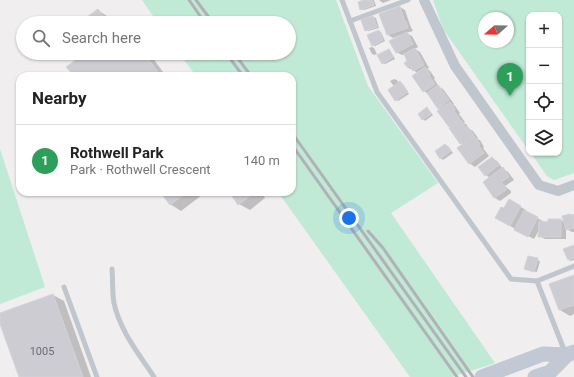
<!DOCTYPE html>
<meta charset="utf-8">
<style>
:root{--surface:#fff;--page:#f2f2f2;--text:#222;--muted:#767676;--line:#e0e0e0;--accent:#2563eb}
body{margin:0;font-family:Roboto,sans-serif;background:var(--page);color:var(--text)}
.controls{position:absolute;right:12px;top:12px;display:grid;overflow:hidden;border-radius:8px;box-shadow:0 1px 3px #0004}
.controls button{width:36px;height:36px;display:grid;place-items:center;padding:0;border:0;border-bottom:1px solid var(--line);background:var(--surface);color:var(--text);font:20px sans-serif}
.compass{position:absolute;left:478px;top:12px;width:36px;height:36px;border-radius:50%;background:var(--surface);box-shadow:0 1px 3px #0004;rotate:250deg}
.you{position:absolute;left:349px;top:218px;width:14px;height:14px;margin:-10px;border:3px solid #fff;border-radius:50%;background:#1a73e8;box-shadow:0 0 0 6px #1a73e833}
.badge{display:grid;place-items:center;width:26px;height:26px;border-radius:50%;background:var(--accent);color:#fff;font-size:13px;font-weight:700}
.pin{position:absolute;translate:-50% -33px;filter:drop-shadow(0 1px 2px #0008)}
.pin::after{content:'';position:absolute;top:21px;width:14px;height:12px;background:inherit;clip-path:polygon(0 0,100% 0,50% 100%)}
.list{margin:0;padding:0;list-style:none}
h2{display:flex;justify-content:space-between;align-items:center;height:52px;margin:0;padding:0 16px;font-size:17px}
h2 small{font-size:13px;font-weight:400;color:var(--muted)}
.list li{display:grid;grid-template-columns:26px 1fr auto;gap:12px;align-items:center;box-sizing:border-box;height:72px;padding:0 16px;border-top:1px solid var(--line)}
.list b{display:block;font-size:15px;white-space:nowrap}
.list p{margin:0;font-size:13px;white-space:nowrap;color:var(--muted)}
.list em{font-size:13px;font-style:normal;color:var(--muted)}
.icon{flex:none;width:22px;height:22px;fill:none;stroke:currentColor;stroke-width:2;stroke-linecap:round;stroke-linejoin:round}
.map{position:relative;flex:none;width:574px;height:377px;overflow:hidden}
.search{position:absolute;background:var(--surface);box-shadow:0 1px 3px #0004;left:16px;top:16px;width:280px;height:44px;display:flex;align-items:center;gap:10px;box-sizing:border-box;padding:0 14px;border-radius:22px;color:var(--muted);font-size:15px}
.panel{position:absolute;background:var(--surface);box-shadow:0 1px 3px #0004;left:16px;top:72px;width:280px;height:124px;border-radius:12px}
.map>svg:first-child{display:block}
.green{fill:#c0e9d6;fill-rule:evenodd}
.shadow{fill:#0003}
.building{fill:#ccccd2;stroke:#d2d3d8}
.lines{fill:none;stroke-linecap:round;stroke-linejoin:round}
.service{stroke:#c0c6ce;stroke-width:5}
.minor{stroke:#c0c6ce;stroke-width:10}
.secondary{stroke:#c2c8d4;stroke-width:15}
.rail{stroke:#b0b2b7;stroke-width:3}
.labels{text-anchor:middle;stroke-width:4;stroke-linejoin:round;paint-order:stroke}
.number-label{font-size:11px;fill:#696e77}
</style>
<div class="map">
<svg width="574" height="377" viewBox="0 0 574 377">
<rect width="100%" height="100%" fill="#f0eeee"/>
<g class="green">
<path d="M142 0H336L368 86 438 183 391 213 495 363 452 377H410L278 192H292V76H196L179 53H289V23H158Z"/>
<path d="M433 0H574V173L554 180 547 176 531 153H559V15H529V151L443 29ZM484 18H508V42H484Z"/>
<path d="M0 149 45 287 0 304Z"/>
</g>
<g class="shadow">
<path d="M367 0H374L376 6 364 10 361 9Z"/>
<path d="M379 0H391L383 3Z"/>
<path d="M400 7 405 10 410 25 413 31 406 33 412 36 418 47 415 49 420 52 429 68 427 69 430 71 435 78 434 79 439 87 443 89 454 104H453L455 106 460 113 459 114 465 122 463 123 466 124 469 129 473 131 478 138 477 139 480 140 484 147 483 148 489 156 475 167 469 163 464 145 461 143 452 128 449 126 441 109 438 108 428 94 424 91 418 73 407 67 409 61 405 54 402 55 396 52 401 36 400 35 393 38 388 35 380 14Z"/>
<path d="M98 10 108 17 113 23H87Z"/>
<path d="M373 17 376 18 379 28 368 31 366 30 363 20Z"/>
<path d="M378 31 381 32 385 41 375 46 373 45Z"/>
<path d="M372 47 374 48 377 54 374 55 372 54 369 48Z"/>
<path d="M389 50 391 52 395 59 385 64 383 63Z"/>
<path d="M86 53H149L166 76H75Z"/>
<path d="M394 79 397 80 399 84 400 83 403 84 409 94 398 101 396 100 395 86 393 85 390 81Z"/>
<path d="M427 109 429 110 433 115 425 121 423 119Z"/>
<path d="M446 145 448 146 453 153 443 160 441 158Z"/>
<path d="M492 158 497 161 503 169 508 172 514 180 505 186 511 191V193L500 201 495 198 484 182 490 178 486 175Z"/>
<path d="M161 192H206L181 211 170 204Z"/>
<path d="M230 192H261L265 198 250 210 239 204Z"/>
<path d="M509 200 526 210 525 212 543 221 542 222 549 223 560 220 565 222 574 214V232H572L566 229V239H545L539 236 540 228 534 239 520 232 496 217 504 209Z"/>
<path d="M574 246V260L571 261 569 260Z"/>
<path d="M529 257 540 261 537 272 528 270Z"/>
<path d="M574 277V314L570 316 560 310Z"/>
<path d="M53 295 64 301 91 377H20L0 321V314Z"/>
</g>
<g class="building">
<path d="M364 0H372L374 5 360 10 358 2Z"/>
<path d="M400 6 405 22 406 21 408 28 387 35 379 14Z"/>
<path d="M98 9 108 23H85L83 20Z"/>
<path d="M373 16 377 27 365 31 361 20Z"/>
<path d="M379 30 383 40 372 46 367 35Z"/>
<path d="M407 32 413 44 396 53 389 41Z"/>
<path d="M415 48 424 65 413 71 410 66 407 67 404 63 407 61 404 54Z"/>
<path d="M389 49 393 57 382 64 377 55Z"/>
<path d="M85 53H144L161 76H74L66 67Z"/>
<path d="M425 67 430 75 429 76 435 84 423 92 412 76Z"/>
<path d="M400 81 408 92 395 101 388 90Z"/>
<path d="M438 85 449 100 438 109 427 93Z"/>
<path d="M450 102 455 109 454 111 460 119 449 127 437 111Z"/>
<path d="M427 107 431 114 422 120 418 114Z"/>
<path d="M461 120 466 128 468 127 474 135 460 144 449 128Z"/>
<path d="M474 136 480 144 478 145 484 153 469 164 457 148Z"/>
<path d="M445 144 451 151 440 159 435 151Z"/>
<path d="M492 157 499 165 485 176 478 167Z"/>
<path d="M503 167 509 177 501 182 506 187V190L494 198 483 182Z"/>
<path d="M160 192H187L170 205Z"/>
<path d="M229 192H255L238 205Z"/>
<path d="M509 199 521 206 510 226 495 218 501 207 504 208Z"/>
<path d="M524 210 538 217 528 237 514 230Z"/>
<path d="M570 214 571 215 574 214V228L566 230 562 216Z"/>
<path d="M548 219H561V237H538L539 221 548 222Z"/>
<path d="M574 245V258L568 260 563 249Z"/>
<path d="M528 256 538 258 534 272 524 269Z"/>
<path d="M574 275V305L559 310 549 284Z"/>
<path d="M53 294 83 377H19L0 324V313Z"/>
</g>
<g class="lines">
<g class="service">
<path d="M342 0 350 21 408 0"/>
<path d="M350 21 377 92 511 279 537 281 574 266"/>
<path d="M112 269C113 280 112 292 114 303 120 331 139 354 154 377"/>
<path d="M537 281 565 352"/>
<path d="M64 287 97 377"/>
</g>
<path class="minor" d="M424 0 455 66 539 185 558 191 574 185"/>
<g class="secondary">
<path d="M482 377 543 354 567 355 574 352"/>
<path d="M535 377 550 372 567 355"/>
</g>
<g class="rail">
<path d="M189 0 205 23"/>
<path d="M196 0 213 23"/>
<path d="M226 53 243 76"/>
<path d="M234 53 251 76"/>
<path d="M292 133 466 377"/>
<path d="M292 145 457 377"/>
<path d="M368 231 383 248 473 377"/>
</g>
</g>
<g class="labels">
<g class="number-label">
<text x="42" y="355">1005</text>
</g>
</g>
</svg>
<div class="controls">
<button>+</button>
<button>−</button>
<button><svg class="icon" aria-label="locate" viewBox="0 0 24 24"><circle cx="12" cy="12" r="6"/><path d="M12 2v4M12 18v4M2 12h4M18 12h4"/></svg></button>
<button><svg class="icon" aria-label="layers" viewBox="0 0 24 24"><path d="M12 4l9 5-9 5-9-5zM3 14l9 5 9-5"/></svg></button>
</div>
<svg class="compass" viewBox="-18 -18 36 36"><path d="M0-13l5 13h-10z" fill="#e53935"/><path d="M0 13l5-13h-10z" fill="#767676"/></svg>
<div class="you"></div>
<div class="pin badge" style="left:510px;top:96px;background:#2e9e5b">1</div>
<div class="search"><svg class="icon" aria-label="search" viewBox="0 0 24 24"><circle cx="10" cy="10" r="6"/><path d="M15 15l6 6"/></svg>Search here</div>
<section class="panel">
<h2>Nearby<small></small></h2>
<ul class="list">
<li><span class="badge" style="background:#2e9e5b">1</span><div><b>Rothwell Park</b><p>Park · Rothwell Crescent</p></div><em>140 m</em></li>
</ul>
</section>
</div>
